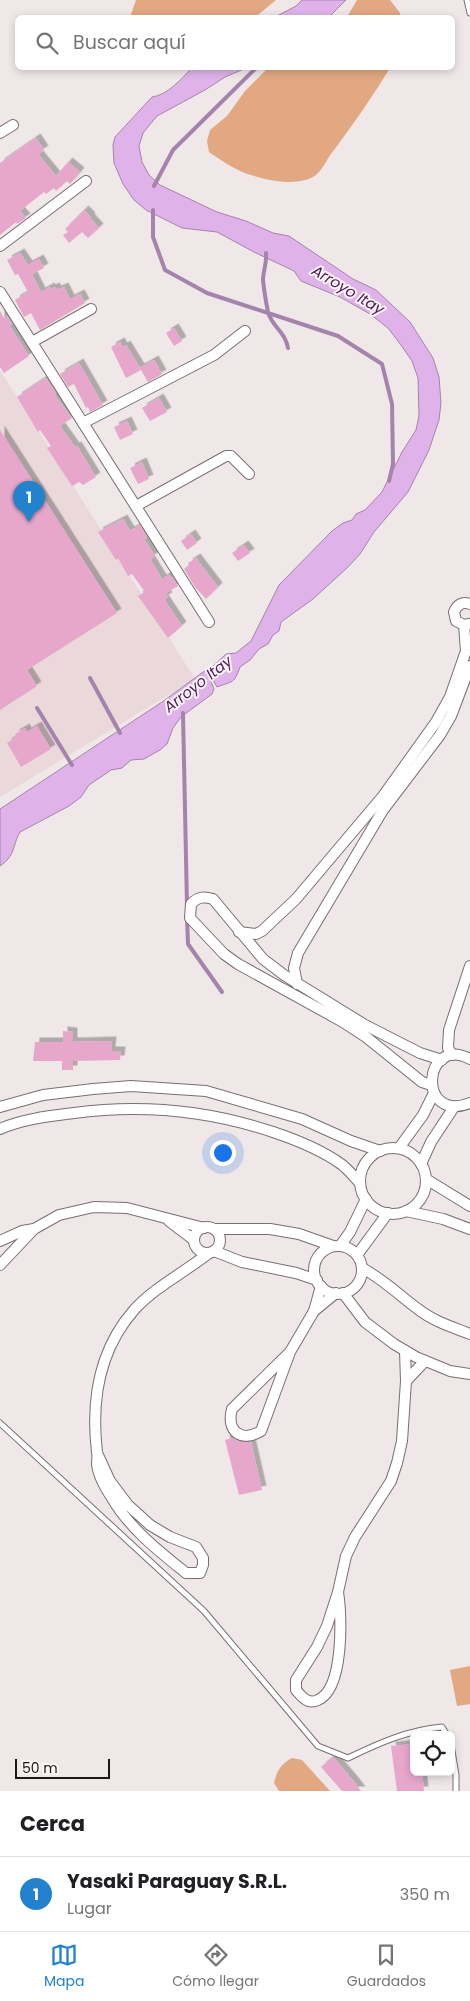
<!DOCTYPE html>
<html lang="es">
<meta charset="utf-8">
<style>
:root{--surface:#fff;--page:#f2f2f2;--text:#202124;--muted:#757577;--line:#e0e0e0;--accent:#2282ce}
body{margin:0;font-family:Poppins,sans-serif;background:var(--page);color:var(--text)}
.controls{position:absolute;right:15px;bottom:15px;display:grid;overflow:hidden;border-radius:8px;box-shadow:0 2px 8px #0003}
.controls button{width:45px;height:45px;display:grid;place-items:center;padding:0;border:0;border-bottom:1px solid var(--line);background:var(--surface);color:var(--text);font:25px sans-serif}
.scale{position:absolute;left:15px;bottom:12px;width:95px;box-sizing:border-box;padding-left:5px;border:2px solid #1a1717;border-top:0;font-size:14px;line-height:18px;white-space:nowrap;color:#1a1717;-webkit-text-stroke:4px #fdf4f5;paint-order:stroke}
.you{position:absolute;left:222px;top:1152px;width:18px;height:18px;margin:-12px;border:4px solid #fff;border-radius:50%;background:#1a73e8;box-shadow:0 0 0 8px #1a73e833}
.badge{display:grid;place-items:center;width:32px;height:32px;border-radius:50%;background:var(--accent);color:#fff;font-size:16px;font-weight:700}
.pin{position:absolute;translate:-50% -41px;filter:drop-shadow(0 1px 2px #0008)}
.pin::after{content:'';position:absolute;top:26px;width:18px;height:15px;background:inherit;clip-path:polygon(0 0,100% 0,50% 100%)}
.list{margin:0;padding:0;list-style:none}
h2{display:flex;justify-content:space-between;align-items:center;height:65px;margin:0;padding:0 20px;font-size:21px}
h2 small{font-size:16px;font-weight:400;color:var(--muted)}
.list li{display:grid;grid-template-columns:32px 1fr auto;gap:15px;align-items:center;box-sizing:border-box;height:75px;padding:0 20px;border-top:1px solid var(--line)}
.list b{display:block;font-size:19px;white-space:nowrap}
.list p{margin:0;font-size:16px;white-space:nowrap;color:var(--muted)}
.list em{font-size:16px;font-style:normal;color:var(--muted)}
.icon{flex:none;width:28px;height:28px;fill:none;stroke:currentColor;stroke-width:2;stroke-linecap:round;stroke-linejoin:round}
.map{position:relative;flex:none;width:470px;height:1791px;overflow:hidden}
.search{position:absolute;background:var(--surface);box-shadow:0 2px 8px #0003;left:15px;right:15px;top:15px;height:55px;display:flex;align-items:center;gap:12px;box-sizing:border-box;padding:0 18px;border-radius:8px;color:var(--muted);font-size:19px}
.sheet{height:140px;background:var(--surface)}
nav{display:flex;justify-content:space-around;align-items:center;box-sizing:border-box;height:70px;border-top:1px solid var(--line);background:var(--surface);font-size:14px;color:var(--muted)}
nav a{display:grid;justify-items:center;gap:2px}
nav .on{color:var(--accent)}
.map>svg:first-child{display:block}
.built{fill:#ead8da}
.green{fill:#e1a882}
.water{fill:#dfb3e9;stroke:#a484aa}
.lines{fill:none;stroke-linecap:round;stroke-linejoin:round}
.stream{stroke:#a484aa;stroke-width:4}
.building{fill:#e6a7cb;filter:url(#shadow)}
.service-casing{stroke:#786f70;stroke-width:7}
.minor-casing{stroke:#786f70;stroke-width:12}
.service{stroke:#fff;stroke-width:5}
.minor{stroke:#fff;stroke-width:10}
.labels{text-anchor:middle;stroke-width:4;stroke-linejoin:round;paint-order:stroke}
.water-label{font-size:15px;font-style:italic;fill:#4d1958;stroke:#fdf4f5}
</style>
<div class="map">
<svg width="470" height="1791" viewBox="0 0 470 1791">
<defs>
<filter id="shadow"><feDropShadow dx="4.5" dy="-4.5" stdDeviation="0" flood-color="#0004"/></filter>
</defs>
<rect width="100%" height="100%" fill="#f0e7e8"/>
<path class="built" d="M0 370 195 679 0 797Z"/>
<g class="green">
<path d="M136 0H276L259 14 252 17H130Z"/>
<path d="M357 0H390L400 13V17H347Z"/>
<path d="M268 68H390C373 96 354 123 334 150 327 158 324 168 316 175 297 189 258 179 238 170 228 165 218 158 209 152L207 141 210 130 227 116 245 91Z"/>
<path d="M470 1666V1704L457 1706 450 1670Z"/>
<path d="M292 1758 302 1760 330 1791H279L274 1783C277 1770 281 1764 292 1758Z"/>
</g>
<g class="water">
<path d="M302 0H346L329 17H275L296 6Z"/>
<path d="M192 68H246L225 77 205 90 157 116 143 133 139 146 142 162 149 175 160 185 217 212 246 221 273 233 289 236 353 279 376 290 410 322 433 358 439 377 441 403 439 420 429 450 408 492 374 532 360 554 348 567 313 599 281 622 279 631 273 635 268 644 259 649 250 660 240 667C234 684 233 681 217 687L208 671 226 654 236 653 251 641 279 585 332 531 343 523 352 520 356 514 365 510 382 492 402 452 416 430 419 416 418 378 412 361 401 345 388 328 370 314 340 297 301 281 294 271 254 252 217 232 182 228 146 210 134 200 123 184 114 163 113 145 115 137 152 97C168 95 181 79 192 68Z"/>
<path d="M206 670 214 689 212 694 181 717 173 728 167 744 160 750 144 759 131 760 122 768 111 770 89 785 81 797 69 806 20 832C12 846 16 855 0 866V809L162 702Z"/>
</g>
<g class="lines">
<g class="stream">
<path d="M154 186 173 150 256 68"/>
<path d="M153 210V237L165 270 207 293 338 336 382 364 392 404 393 464 389 481"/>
<path d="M266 253C267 264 263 271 263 280 264 290 266 302 268 312 272 327 285 331 288 348"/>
<path d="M90 678 120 733"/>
<path d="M37 708 72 765"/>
<path d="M183 713 187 906"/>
<path d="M187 918 188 944 222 992"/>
</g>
</g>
<g class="building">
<path d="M36 138 44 150 38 154 56 176 68 162 80 172 70 184 67 181 56 191 54 188 46 194 44 192 20 211 26 218 17 224 16 222 0 235V163Z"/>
<path d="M84 210 91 217 90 218 99 228 88 238 82 232 69 243 63 235 68 232 65 229Z"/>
<path d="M20 253 28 265 39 259 44 268 32 274 41 292 50 287 51 289 55 287 57 290 64 287 70 299 80 294 85 303 40 330 31 313 24 317 15 300 28 292 18 274 15 275 7 260Z"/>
<path d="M0 311 4 318 7 316 12 324 9 325 29 356 4 373 0 367Z"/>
<path d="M174 328 182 341 174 346 166 333Z"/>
<path d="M120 342 123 347 126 345 140 368 154 360 162 374 148 382 141 370 126 378 111 347Z"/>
<path d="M79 363 103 405 90 412 88 407 86 408 74 384 68 387 60 374Z"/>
<path d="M46 378 56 393 54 394 72 418 60 426 75 447 77 446 96 477 83 485 79 482 72 486 47 448 51 446 40 430 38 432 17 397Z"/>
<path d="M159 398 167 412 150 421 142 408Z"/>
<path d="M127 421 133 434 120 440 114 427Z"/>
<path d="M0 430 117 613 27 670 37 686 0 710Z"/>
<path d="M142 462 149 479 138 484 130 468Z"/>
<path d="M123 519 130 531 140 525 147 537 144 539 155 556 150 559 162 579 169 575 171 578 172 577 178 586 166 593 168 597 164 599 182 626 168 638 138 596 145 592 132 574 128 576 118 558 116 560 98 532Z"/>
<path d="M191 534 197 543 187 550 181 541Z"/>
<path d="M244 545 250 553 238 561 232 553Z"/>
<path d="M196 558 218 587 206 599 195 587 184 569 189 565 188 563Z"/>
<path d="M37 726 51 749 21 767 7 743 16 737 15 734 25 728 27 732Z"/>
<path d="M63 1031 73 1032V1042L112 1041 111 1051H121L120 1060 73 1061V1070H62V1061H33L35 1042H63Z"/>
<path d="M232 1438 240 1442H251L262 1490 239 1495 225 1440Z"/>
<path d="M414 1744V1772H422L424 1791H397L391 1746Z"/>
<path d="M333 1757 355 1783 361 1791H342L321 1767Z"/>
</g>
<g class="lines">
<g class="service-casing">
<g id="service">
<path d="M467 0 470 13"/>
<path d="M0 1423 204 1611 318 1746 348 1758C379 1743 408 1730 442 1727L447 1735"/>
<path d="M451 1745 456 1775V1791"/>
</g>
</g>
<g class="minor-casing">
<g id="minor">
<path d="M0 133 13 125"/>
<path d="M0 246 86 181"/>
<path d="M0 292 209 622"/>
<path d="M32 342 91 309"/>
<path d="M83 423 214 355 245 331"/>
<path d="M136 506 226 456H231L249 474"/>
<path d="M469 624 464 625 456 621 454 612C457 605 462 601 470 604"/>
<path d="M239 932 256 934 262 931 296 899 383 796 436 722 450 697 466 651 464 625"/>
<path d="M297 984 294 968 298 953 383 810 440 735 451 716 470 666"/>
<path d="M452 1055 448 1048 449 1030 470 966"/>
<path d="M470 1059C423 1034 416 1124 470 1103"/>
<path d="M431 1085 422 1082 366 1037 343 1022 238 964 224 954 190 918 191 904C198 897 203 896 213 899L263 959 284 975 365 1025 420 1053 442 1060"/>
<path d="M0 1107 43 1095 93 1089 131 1086 206 1091 302 1119 351 1141 380 1151"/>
<path d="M0 1129C22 1119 50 1116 74 1113 142 1104 207 1110 273 1132 297 1140 320 1149 341 1164 348 1169 354 1177 360 1183"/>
<path d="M399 1148 423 1115 434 1093"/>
<circle cx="393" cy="1181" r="33"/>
<path d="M421 1164 431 1142 454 1107"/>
<path d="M426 1179 470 1206"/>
<path d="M406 1211 443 1219 470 1229"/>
<path d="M169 1221 194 1240"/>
<circle cx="207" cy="1240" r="13"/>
<path d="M214 1229H270L299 1234 333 1246"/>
<path d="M0 1241 22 1231 34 1229 59 1215 94 1207 127 1208 204 1228"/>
<path d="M340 1246 350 1232 366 1199"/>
<circle cx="338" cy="1270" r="24"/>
<path d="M214 1251 242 1262 296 1273 317 1280"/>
<path d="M357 1255 388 1213"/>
<path d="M0 1265 34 1229"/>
<path d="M362 1268C383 1279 399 1295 418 1309 433 1321 452 1327 470 1334"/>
<path d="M343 1293 365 1322 394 1344 416 1357 450 1371 470 1374"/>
<path d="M314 1311 336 1293"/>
<path d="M290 1352 232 1409C226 1431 241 1443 261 1431L290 1352 314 1311 321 1286"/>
<path d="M406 1381 425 1361"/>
<path d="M98 1455 110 1481 128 1505 150 1525 170 1537 196 1547 203 1558V1565L200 1573H186C160 1552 129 1528 112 1498 106 1489 98 1475 97 1464 97 1460 98 1456 97 1452 91 1401 99 1350 134 1310 155 1287 185 1272 209 1253"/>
<path d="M338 1592C342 1616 344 1689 318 1700 308 1705 302 1697 296 1690V1680L317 1647 327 1626 338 1592 346 1556 355 1537 391 1481 397 1463 402 1441 406 1381 405 1351"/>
</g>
</g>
<use href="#service" class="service"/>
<use href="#minor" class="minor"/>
</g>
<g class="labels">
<g class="water-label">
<text transform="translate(348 290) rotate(31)" y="5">Arroyo Itay</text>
<text transform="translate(198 684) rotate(-38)" y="5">Arroyo Itay</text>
</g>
</g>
</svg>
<div class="controls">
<button><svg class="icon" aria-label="locate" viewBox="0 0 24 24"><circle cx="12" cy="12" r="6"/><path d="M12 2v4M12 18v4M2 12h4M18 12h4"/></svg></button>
</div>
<div class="scale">50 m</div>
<div class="you"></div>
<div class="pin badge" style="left:29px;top:522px">1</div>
<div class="search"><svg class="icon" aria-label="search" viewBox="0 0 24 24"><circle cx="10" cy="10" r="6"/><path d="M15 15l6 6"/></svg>Buscar aquí</div>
</div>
<section class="sheet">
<h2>Cerca<small></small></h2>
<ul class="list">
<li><span class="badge">1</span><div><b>Yasaki Paraguay S.R.L.</b><p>Lugar</p></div><em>350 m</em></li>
</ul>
</section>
<nav>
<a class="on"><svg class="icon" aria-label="map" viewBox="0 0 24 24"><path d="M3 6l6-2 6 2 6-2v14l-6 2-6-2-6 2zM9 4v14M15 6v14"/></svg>Mapa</a>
<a><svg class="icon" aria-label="directions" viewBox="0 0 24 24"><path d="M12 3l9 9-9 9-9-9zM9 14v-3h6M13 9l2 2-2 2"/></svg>Cómo llegar</a>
<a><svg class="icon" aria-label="saved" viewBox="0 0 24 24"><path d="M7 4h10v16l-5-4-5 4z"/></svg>Guardados</a>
</nav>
